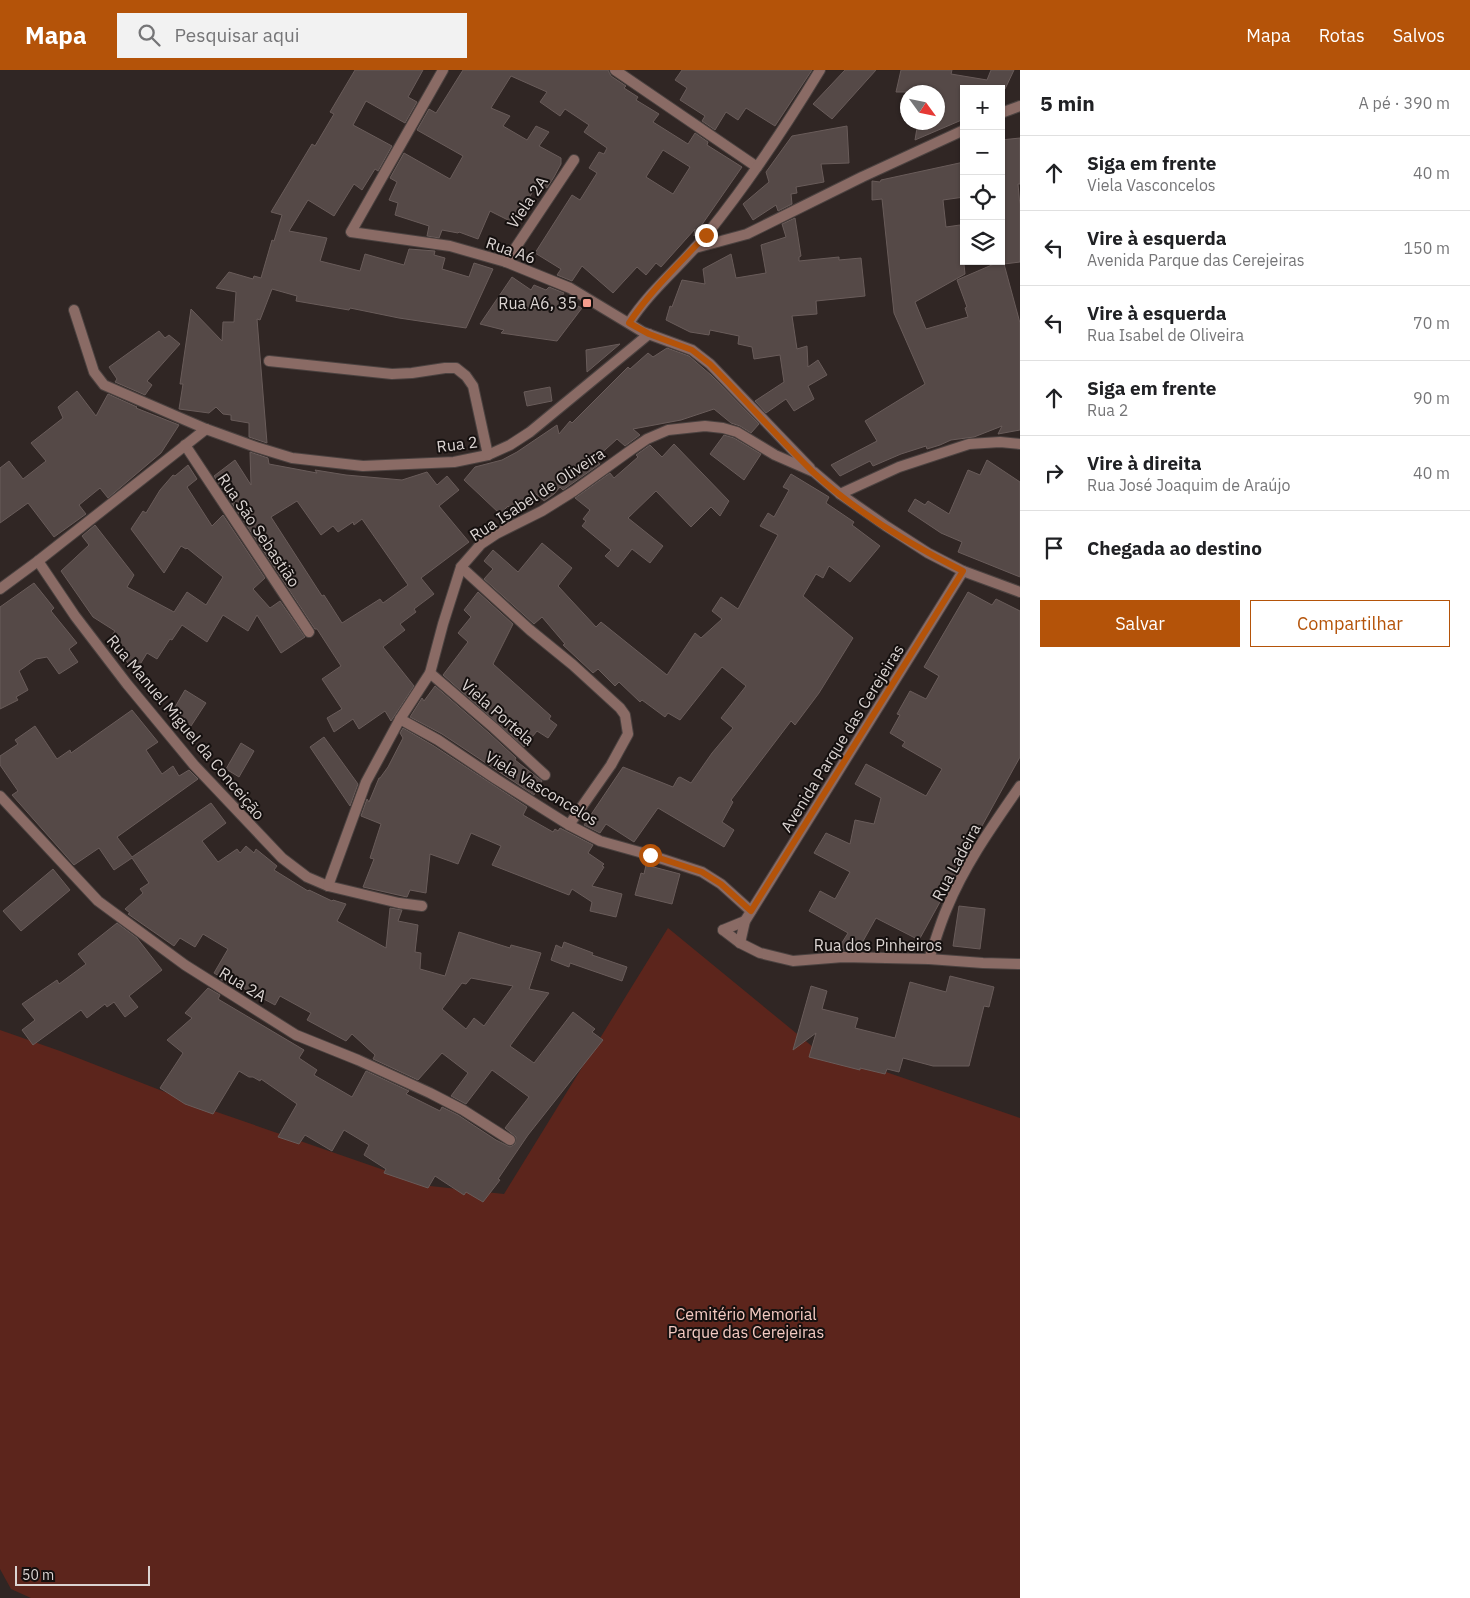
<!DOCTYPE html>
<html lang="pt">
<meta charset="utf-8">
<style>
:root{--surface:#fff;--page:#f2f2f2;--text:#202124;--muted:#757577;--line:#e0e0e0;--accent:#b45309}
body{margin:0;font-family:"IBM Plex Sans",sans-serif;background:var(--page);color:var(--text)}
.controls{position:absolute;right:15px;top:15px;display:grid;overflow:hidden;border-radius:0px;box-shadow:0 1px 4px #0004}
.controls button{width:45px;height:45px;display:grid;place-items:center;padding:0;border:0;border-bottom:1px solid var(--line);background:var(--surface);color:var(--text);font:25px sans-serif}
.compass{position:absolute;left:900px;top:15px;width:45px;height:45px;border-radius:50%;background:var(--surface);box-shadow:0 1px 4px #0004;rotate:123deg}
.scale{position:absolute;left:15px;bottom:12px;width:135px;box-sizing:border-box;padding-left:5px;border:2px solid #dbd4d2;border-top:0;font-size:14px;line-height:18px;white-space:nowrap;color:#dbd4d2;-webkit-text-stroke:4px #15100f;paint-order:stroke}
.stop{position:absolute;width:15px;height:15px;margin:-11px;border:4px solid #b45309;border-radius:50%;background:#fff}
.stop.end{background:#b45309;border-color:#fff;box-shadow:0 1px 5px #0008}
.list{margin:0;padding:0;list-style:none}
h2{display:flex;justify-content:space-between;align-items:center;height:65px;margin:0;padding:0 20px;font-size:21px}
h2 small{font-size:16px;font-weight:400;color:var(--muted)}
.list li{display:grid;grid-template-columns:32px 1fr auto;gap:15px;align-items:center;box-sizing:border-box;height:75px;padding:0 20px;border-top:1px solid var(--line)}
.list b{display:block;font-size:19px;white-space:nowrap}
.list p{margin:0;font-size:16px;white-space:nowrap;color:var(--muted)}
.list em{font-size:16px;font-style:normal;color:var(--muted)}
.actions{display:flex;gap:10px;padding:15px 20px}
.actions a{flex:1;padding:11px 0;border:1px solid var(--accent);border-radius:0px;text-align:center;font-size:18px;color:var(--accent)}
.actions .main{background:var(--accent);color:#fff}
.icon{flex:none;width:28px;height:28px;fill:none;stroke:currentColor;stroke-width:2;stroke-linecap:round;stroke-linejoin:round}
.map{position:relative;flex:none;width:1020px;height:1528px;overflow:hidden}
header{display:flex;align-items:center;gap:30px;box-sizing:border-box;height:70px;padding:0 25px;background:var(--accent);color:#fff}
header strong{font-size:24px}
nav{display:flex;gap:28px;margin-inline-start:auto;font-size:18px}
.search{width:350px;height:45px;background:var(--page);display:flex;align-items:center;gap:12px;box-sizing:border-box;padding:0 18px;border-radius:0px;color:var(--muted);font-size:19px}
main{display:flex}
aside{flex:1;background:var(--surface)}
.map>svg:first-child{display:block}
.green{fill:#5c251c}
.building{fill:#554947;stroke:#695c5a;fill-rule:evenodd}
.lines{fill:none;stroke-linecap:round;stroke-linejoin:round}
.street-casing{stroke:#4b4240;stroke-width:12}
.street{stroke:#8a6b65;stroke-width:10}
.route{stroke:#b45309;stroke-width:6}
.poi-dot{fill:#f59d8d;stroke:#15100f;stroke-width:2}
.labels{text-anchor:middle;stroke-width:4;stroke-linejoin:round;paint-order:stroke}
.street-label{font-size:16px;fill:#dbd4d2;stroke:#15100f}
.poi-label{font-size:16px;fill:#dbd4d2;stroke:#15100f;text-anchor:end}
.park-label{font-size:16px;fill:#f4cac2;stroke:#15100f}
</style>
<header>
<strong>Mapa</strong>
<div class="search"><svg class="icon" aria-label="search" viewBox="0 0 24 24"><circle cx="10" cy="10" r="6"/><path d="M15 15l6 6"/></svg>Pesquisar aqui</div>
<nav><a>Mapa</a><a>Rotas</a><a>Salvos</a></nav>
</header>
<main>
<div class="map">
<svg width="1020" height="1528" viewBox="0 0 1020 1528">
<rect width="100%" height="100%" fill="#302624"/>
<path class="green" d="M668 858 813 977 1020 1048V1528H31L11 1519 0 1499V960L60 981 211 1040 430 1116 504 1124Z"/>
<g class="building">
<path d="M355 0H423L408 27 417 32 405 53 366 31 353 55 392 76 378 101 375 99 362 120 354 114 334 146 308 130 289 161 327 168 320 191 360 201 365 184 404 195 409 179 435 181 434 185 445 188 442 199 469 207 474 193 493 199 466 258 399 248 350 238 349 240 296 231 297 226 272 219 260 250 257 249 267 373 249 367V353L231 350V345L223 344 216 337 209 343 179 339 183 314H180L191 239 222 271 223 252H234L236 222 216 218 229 202 253 209 254 206 261 208 272 170 274 171 282 145 271 142 312 74 315 76 334 44 330 42Z"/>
<path d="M463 0H608L611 6 626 16 624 18 638 27 636 30 659 44 653 52 688 74 695 63 708 72 707 75 742 97 694 166 695 159 661 197 656 193 646 205 637 197 613 223 582 196 572 211 557 205 561 199 535 183 572 125 580 130 597 103 589 98 599 82 604 84 607 78 584 62 589 55 565 39 560 46 540 32 547 22 511 6 491 38 510 46 503 56 527 70 536 56 549 62 539 76 561 88V94L554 107 547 118 537 113 516 154 490 141 478 169 459 162 458 163 442 160 439 168 427 166 429 156 395 145 398 133 389 130 397 112 390 108 404 83 450 109 463 86 417 60 429 39 436 43ZM663 80 690 97 673 124 646 107Z"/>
<path d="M682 0H812L775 56 746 38 738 50 726 42 715 60 702 51 705 46 680 30 687 18 675 10Z"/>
<path d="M845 0H876L832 49 813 34Z"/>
<path d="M901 0H952L951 4 987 10 991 0H1014L1005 19H964V49L915 70 918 52H938V22H896Z"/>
<path d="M847 56 849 93 821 94 824 112 796 117 797 123 791 124 792 134 778 141 776 135 753 150 743 134 769 112 766 102 792 66Z"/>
<path d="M1020 68V114H1018L1020 136V192L1004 194 1020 253V360L998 364 1002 356 974 367 951 370 940 375 927 379 926 376 901 384 873 396 870 391 840 406 831 395 877 371 865 351 925 314 894 243 882 129 872 130V111L880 112 881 110 964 92V127L943 130 946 157 960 155 965 204 915 232 926 259 968 247 965 238 967 237 957 210 1001 191V70Z"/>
<path d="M795 148 801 186 799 187V191L839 187V190L861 188 865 226 816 231 817 244 792 246 797 279 807 276 808 297 818 290 827 305 808 316 814 329 794 341 786 329 766 343 755 331 784 312 780 285 754 289 752 277 738 274 739 266 710 260 709 265 690 262 666 250 670 236 672 237 682 210 705 214 703 199 731 184 736 208 766 203 761 175 786 167 782 154Z"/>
<path d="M512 207 531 220 534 215 546 220 549 217 564 223 561 228 582 238 557 271 501 263 504 260 480 254Z"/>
<path d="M159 261 165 268 169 265 180 274 147 311 152 315 145 325 115 312 117 309 109 297Z"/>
<path d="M620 274 587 302 586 280Z"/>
<path d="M667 278 689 286 711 305 759 354 751 363 740 356 731 353 714 339 681 350 633 359 640 365 625 376 617 369 595 389 600 394 570 415 563 420 560 417 554 424 544 431 536 424 522 433 520 431 512 440 508 436 500 444 464 410 475 397 502 390 517 382 557 355 559 364 570 351 572 353 628 297 630 299 648 283 653 287Z"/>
<path d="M550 317 552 331 527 336 524 322Z"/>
<path d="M77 321 96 346 108 324 137 337 136 338 179 355 161 383 108 428 100 418 79 435 86 444 54 467 28 433 0 453V398L9 391 23 409 46 391 31 373 63 348 58 337Z"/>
<path d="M724 365 734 368 761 384 744 410 710 384Z"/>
<path d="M674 374 729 431 720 446 711 437 691 457 656 421 628 448 663 476 650 493 632 479 618 497 605 486 611 480 582 456 586 451 583 449 590 440 575 428 610 403 614 408 638 387 636 385 650 375 662 387Z"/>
<path d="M250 382 268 388 269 394 317 403 315 400 346 405 402 410 427 402 437 415 447 406 459 420 439 436 469 472 421 508 434 524 414 539 416 542 400 554 405 560 383 577 414 616 391 651 385 641 359 659 353 649 334 662 327 648 342 639 322 609 341 596 317 559H315L214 406 235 390 251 415ZM297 431 321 465 333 456 338 462 353 452 354 455 362 449 408 515 383 533 380 529 342 553 324 525 322 526 271 447Z"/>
<path d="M987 390 1020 412V507L958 482 962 472 941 463 908 441 915 429 925 435 928 431 949 444 968 400 980 405Z"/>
<path d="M188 395 197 409 187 417 212 456 223 445 265 508 253 519 270 538 280 531 305 567 281 583 257 545 248 561 223 545 207 572 182 555 172 570 170 569 157 589 147 583 136 601 117 582 122 574 111 567 115 561 93 547 61 501 89 475 82 466 95 455 134 505 127 517 174 542 187 522 206 535 223 507 187 478 186 479 181 476 164 503 131 459 143 441 146 443 160 420 173 405 175 406Z"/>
<path d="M791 404 829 427 826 433 854 452 852 455 880 476 850 512 829 496 823 508 816 504 803 526 853 568 819 623 795 655 791 651 731 730 733 732 722 752 734 760 724 777 658 738 634 772 606 754 600 763 584 755 623 697 673 717 678 708 680 707 691 713 712 683 733 658 721 648 746 616 722 597 680 650 668 643 665 647 642 630 640 632 619 612 615 616 598 599 593 603 563 575 565 574 542 547 534 554 484 509 493 499 484 491 493 480 518 502 542 473 572 498 558 516 596 557 601 552 667 605 695 563 701 568 722 549 712 541 721 527 738 539 778 465 760 456 768 443 774 447 789 420 783 417Z"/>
<path d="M34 513 54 538 51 541 77 573 69 579 78 592 59 604 47 587 36 589 19 601 28 620 16 627 18 630 0 639V537Z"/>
<path d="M478 522 513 554 493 594 551 646 549 649 557 655 548 668 537 661 524 677 443 605 468 572 458 563 471 547 464 540Z"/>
<path d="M968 522 992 535 996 529 1020 541V687L919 870 876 848 858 880H840L838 879 848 863 809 841 820 821 835 829 850 802 814 783 826 763 850 774 855 750 874 754 881 728 855 714 866 694 926 726 942 699 902 676 905 672 890 663 900 645 897 644 910 621 926 629 939 606 924 597Z"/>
<path d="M435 616 489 663 516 688 515 690 542 711 534 725 442 664 410 647 422 628 424 631Z"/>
<path d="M185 620 206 633 191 656 171 644Z"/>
<path d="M132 640 158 672 146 680 162 704 173 696 179 706 189 700 198 709 117 767 132 787 211 733 226 753 202 771 218 792 237 779 240 783 246 776 254 783 256 779 277 796 274 800 308 821 309 820 332 831 333 830 346 834 337 851 386 878 390 838 402 840 398 851 418 855 415 882 421 883 420 899 445 906 459 862 510 878 511 875 541 883 529 919 549 923 510 976 534 993 573 942 595 959 592 962 603 970 528 1065 498 1109 500 1110 483 1132 466 1122 464 1125 435 1106 428 1118 384 1103 386 1099 364 1085 369 1075 344 1060 332 1081 305 1065 299 1074 278 1067 297 1034 261 1009 260 1011 253 1007H249L239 1001 213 1044 185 1034 160 1018 183 983 167 970 192 948 185 943 208 918 220 925 218 929 304 980 299 988 317 1000 314 1005 352 1027 366 1001 409 1021 406 1024 440 1041 442 1037 458 1045 496 1070 510 1077 515 1074 516 1067 505 1058 529 1027 492 1000 466 1034 451 1026 468 1003 442 983 418 1010 373 989 375 985 352 964 346 971 307 950 311 943 280 926 275 935 228 910 227 913 218 908 219 906 214 903 228 879 203 864 195 877 180 868 174 876 128 844 130 843 125 839 143 823 140 819 149 813 132 788 114 800 99 778 74 795 12 725 18 721 0 695V686L18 674 15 670 35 656 57 689 70 680 71 683ZM471 908 513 916 484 956 474 948 466 959 442 939 462 913 466 914Z"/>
<path d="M403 658 434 676 527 737 523 745 553 762 555 759 558 761 560 758 593 775 588 783 604 794 602 796 604 797 592 816 622 824 616 847 590 841 592 832 572 819 569 825 492 795 501 776 471 763 458 794 430 784 426 823 410 820 407 827 363 817 374 789 370 788 381 754 361 746 367 729 369 732 379 708H380L388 697 403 668 400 663Z"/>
<path d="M324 667 358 714 350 736 310 677Z"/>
<path d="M241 673 254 681 239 707 226 699Z"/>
<path d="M646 795 680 804 672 834 635 825 641 803 644 804Z"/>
<path d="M53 799 70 820 21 861 3 841Z"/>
<path d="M959 836 985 839 980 879 953 876Z"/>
<path d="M117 853 137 868 162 900 129 926 138 937 125 947 114 932 107 937 105 934 87 948 81 940 33 975 22 960 35 950 22 934 57 910 59 914 86 894 78 884Z"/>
<path d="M564 872 593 883 592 885 627 897 622 911 570 893 569 897 551 890 556 875 562 878Z"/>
<path d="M950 906 994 917 989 937 984 936 969 996H933L903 988 899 1002 887 999 885 1004 860 998V1000L809 987 816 963 793 980 811 916 827 921 822 939 858 948 855 958 895 968 910 912 946 922Z"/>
</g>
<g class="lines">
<g class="street-casing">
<g id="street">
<path d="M443 0 351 162 450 176 506 192 570 218 643 262 692 280 710 294 810 398"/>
<path d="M615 0 757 97"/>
<path d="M1001 43 1020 36"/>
<path d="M695 178 747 164 862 107 964 60"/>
<path d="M506 192 574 90"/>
<path d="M74 240 94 302 104 315 206 359 256 377 292 388 363 396 454 392 488 385 510 375 530 362 649 264"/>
<path d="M629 253C651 219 682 195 707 164 749 112 786 56 820 0"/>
<path d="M269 291 392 304 412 303 445 298H456L466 306 473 316 488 385"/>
<path d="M185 375 309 562"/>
<path d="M840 424 899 397 969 374 1000 372 1020 374"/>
<path d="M38 491 75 546 127 614 194 695 282 788 307 807 328 816 399 833 422 836"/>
<path d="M461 497 530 560 573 595 620 638 625 645 628 664 611 695 569 755"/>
<path d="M0 519 38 491 206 359"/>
<path d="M430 603 494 658 545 705"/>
<path d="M400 649 438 670 496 709 569 755 600 771 650 785 702 802 721 814 751 841"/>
<path d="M0 726 98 831 185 895 296 965 358 990 430 1023 463 1040 510 1070"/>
<path d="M328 816 366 712 400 649 430 603 443 554 461 497 481 474 496 464 542 441 574 421 631 380 647 369 668 360 705 356 723 358 737 362 775 385 814 402 840 424 886 456 928 483 963 501 1020 522"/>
<path d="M723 860 740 873 760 883 793 891 843 887 929 889 983 893 1020 894"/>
<path d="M723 860 745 851"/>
<path d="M740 873 745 851 963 501"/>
<path d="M929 889C935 872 940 854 947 838 965 794 993 755 1020 716"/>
</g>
</g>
<use href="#street" class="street"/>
</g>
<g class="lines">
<path class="route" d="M650 785 702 802 721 814 751 841 963 501C913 476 855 441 813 402 777 367 745 329 710 294L692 280 649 264 629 253C651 220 680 193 706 165"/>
</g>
<rect class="poi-dot" x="582" y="228" width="10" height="10" rx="2.5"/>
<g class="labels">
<g class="street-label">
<text transform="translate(527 132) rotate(-56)" y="6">Viela 2A</text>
<text transform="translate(511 180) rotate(19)" y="6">Rua A6</text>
<text transform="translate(457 374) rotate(-7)" y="6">Rua 2</text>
<text transform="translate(537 424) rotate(-33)" y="6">Rua Isabel de Oliveira</text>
<text transform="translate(259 460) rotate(56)" y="6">Rua São Sebastião</text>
<text transform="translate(498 642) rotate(41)" y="6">Viela Portela</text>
<text transform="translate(186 657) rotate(50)" y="6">Rua Manuel Miguel da Conceição</text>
<text transform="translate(842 668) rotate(-58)" y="6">Avenida Parque das Cerejeiras</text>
<text transform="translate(542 718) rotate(31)" y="6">Viela Vasconcelos</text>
<text transform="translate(956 792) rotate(-62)" y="6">Rua Ladeira</text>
<text x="878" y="881">Rua dos Pinheiros</text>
<text transform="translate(243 914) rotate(31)" y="6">Rua 2A</text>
</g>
<g class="poi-label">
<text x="577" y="239">Rua A6, 35</text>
</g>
<g class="park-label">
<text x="746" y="1250">Cemitério Memorial<tspan x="746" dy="18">Parque das Cerejeiras</tspan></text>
</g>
</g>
</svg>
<div class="controls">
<button>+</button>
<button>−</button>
<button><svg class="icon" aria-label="locate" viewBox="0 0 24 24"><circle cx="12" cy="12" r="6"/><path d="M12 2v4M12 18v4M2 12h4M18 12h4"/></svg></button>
<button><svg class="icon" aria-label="layers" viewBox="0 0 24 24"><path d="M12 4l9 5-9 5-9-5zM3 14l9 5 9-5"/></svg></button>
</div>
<svg class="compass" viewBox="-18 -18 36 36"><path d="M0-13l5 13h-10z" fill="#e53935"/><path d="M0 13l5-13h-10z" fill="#757577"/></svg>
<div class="scale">50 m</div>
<div class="stop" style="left:650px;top:785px"></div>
<div class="stop end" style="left:706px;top:165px"></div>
</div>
<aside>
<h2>5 min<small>A pé · 390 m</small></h2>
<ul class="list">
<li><svg class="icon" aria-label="ahead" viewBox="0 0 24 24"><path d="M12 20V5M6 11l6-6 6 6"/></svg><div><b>Siga em frente</b><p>Viela Vasconcelos</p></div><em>40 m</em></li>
<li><svg class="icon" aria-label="left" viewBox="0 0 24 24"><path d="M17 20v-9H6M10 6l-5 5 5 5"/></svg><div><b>Vire à esquerda</b><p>Avenida Parque das Cerejeiras</p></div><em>150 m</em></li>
<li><svg class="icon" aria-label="left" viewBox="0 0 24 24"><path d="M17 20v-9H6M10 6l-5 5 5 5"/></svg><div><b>Vire à esquerda</b><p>Rua Isabel de Oliveira</p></div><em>70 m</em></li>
<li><svg class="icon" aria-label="ahead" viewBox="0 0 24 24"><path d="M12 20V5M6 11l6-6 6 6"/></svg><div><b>Siga em frente</b><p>Rua 2</p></div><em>90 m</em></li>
<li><svg class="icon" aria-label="right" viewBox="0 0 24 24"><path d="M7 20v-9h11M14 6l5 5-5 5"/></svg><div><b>Vire à direita</b><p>Rua José Joaquim de Araújo</p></div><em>40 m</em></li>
<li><svg class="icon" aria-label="arrive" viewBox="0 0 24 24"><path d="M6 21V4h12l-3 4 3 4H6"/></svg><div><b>Chegada ao destino</b></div></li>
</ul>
<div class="actions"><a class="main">Salvar</a><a>Compartilhar</a></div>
</aside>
</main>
